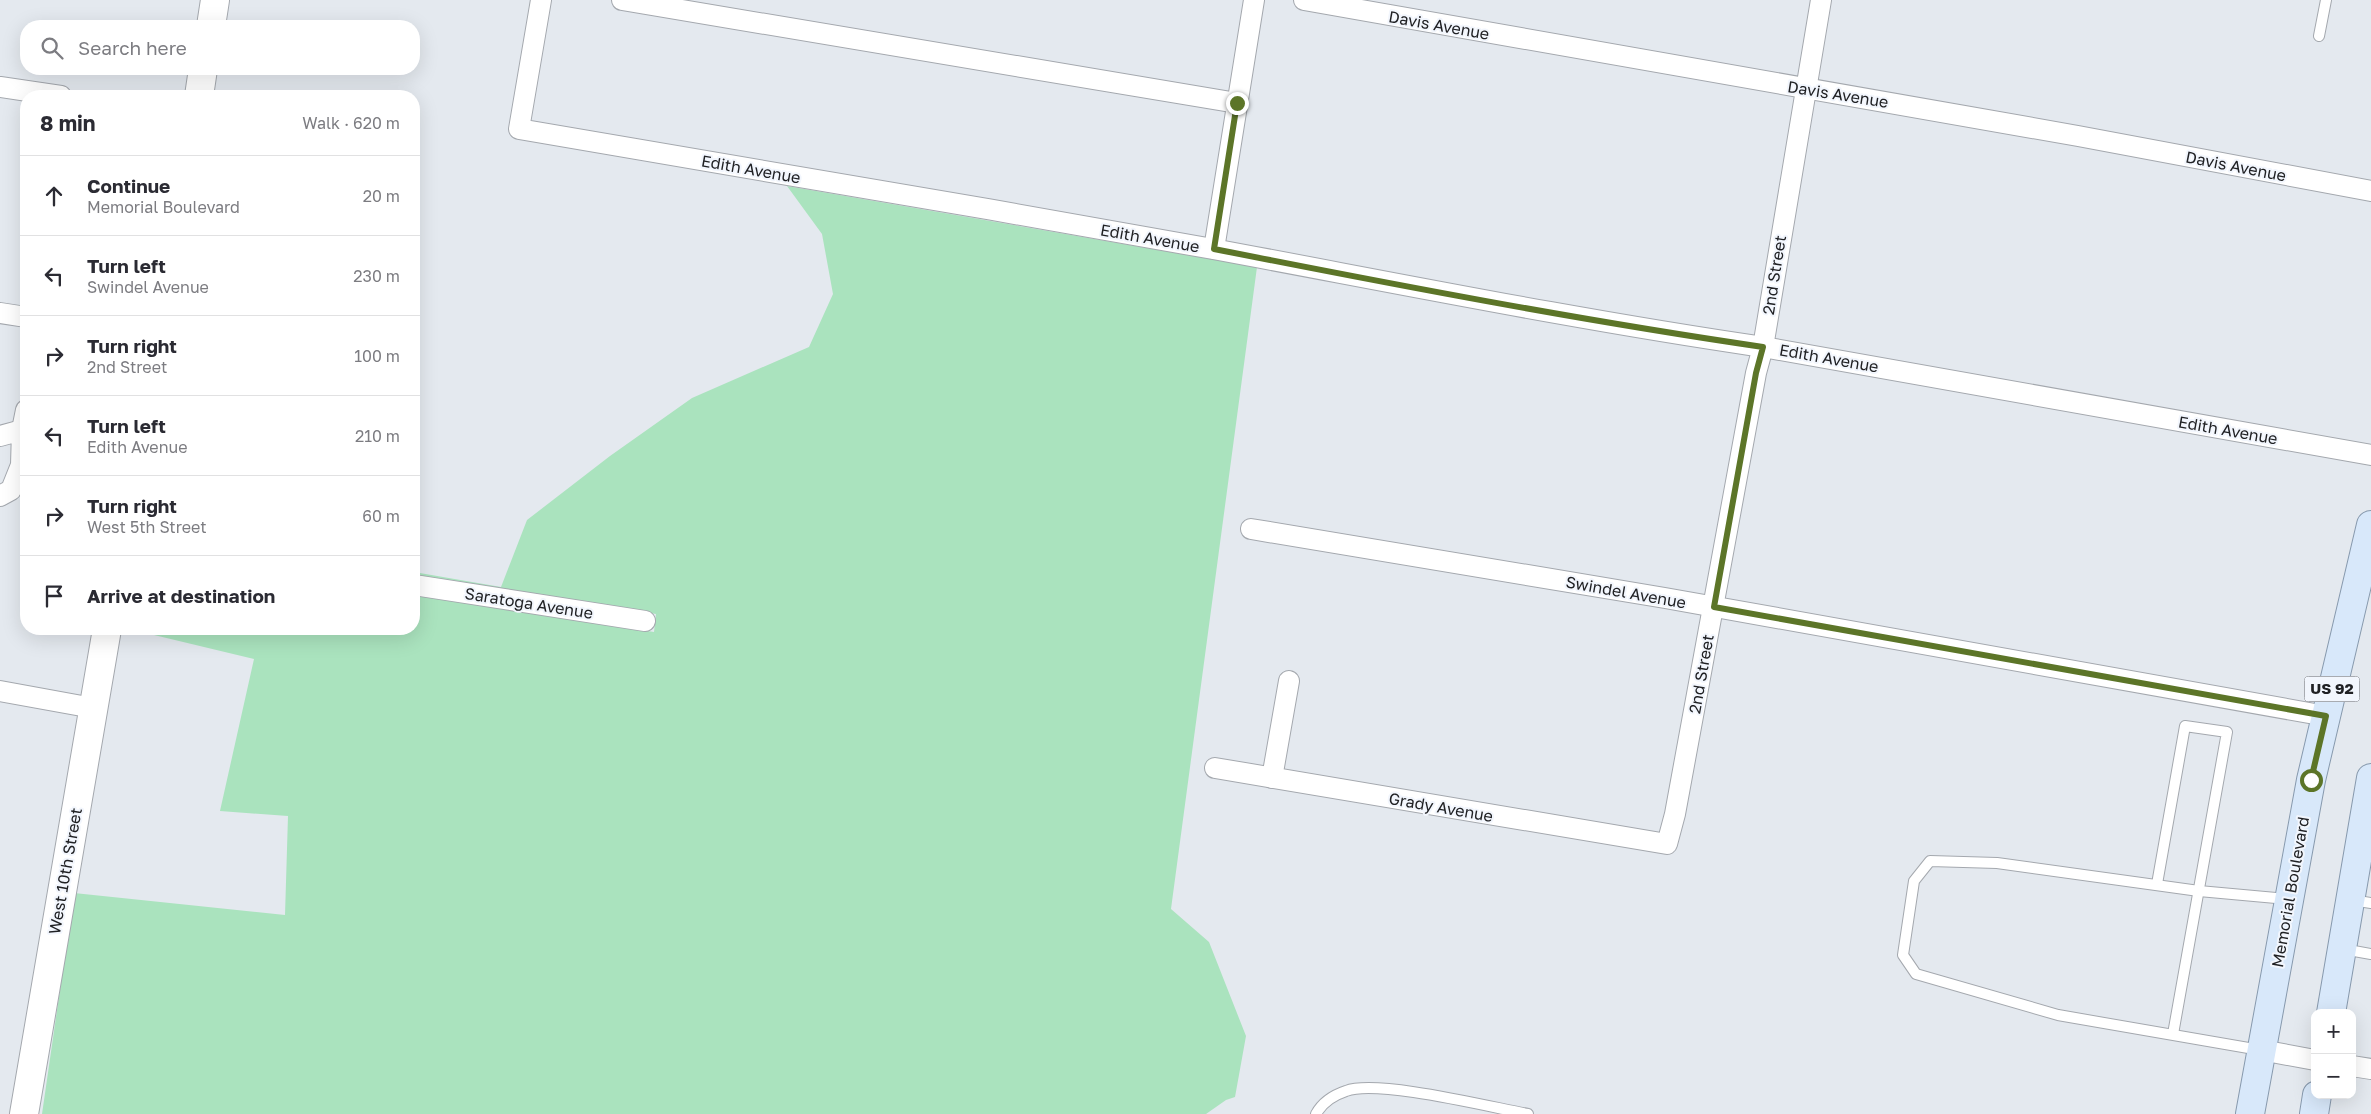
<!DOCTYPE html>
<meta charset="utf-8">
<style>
:root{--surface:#fff;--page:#f7f7f7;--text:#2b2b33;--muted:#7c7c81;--line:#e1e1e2}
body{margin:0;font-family:"Golos Text",sans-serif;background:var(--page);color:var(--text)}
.controls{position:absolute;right:15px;bottom:15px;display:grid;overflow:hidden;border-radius:10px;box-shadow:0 5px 20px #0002}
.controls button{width:45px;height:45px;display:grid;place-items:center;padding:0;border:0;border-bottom:1px solid var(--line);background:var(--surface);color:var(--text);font:25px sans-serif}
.stop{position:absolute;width:15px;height:15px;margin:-11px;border:4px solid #5c7528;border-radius:50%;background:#fff}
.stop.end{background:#5c7528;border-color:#fff;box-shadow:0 1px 5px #0008}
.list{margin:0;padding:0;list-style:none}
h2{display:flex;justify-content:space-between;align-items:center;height:65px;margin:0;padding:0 20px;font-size:21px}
h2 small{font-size:16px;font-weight:400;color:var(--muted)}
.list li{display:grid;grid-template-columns:32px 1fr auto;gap:15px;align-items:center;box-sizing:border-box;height:80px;padding:0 20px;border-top:1px solid var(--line)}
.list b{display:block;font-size:19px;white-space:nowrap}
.list p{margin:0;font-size:16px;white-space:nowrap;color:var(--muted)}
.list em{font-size:16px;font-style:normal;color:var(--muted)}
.icon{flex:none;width:28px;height:28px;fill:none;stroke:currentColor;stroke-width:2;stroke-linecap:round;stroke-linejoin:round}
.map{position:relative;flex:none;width:2371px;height:1114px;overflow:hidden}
.search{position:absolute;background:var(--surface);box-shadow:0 5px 20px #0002;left:20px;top:20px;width:400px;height:55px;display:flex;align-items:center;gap:12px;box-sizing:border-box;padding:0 18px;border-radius:20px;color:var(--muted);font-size:19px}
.panel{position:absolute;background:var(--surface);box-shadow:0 5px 20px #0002;left:20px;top:90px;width:400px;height:545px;border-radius:20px}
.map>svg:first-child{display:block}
.green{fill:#aae3be}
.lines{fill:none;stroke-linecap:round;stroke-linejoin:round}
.lane-casing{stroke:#a4a8ae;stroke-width:12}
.street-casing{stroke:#a4a8ae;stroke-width:22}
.secondary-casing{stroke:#a4a8ae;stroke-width:30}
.primary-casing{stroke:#8799ad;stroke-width:30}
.lane{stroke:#fff;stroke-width:10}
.street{stroke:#fff;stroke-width:20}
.secondary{stroke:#fff;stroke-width:28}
.primary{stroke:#d8e8fa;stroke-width:28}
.route{stroke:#5c7528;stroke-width:6}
.labels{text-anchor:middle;stroke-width:4;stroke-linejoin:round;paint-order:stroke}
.shield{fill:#f2f6fd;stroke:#5f6165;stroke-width:1}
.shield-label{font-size:15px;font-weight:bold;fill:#202124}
.street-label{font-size:16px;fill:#202124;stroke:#f2f6fd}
</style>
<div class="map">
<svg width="2371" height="1114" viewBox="0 0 2371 1114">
<rect width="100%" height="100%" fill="#e4e9ef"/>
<path class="green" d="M787 186 1257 267 1171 909 1209 942 1246 1036 1235 1097 1226 1100 1206 1114H42L74 893 285 915 288 816 220 811 254 659 129 629H414V594L654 632 656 614 414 576V572L501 587 527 520 610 456 692 398 809 347 833 294 822 234Z"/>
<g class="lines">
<g class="lane-casing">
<g id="lane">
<path d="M2319 36 2326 0"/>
<path d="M2157 884 2185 726 2227 732 2173 1034"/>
<path d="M2352 900 2371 903"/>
<path d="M2343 949 2371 954"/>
<path d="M2260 1050 2058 1015 1916 974 1903 955 1914 881 1930 861 1997 863 2199 891 2287 899"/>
<path d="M1316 1114C1322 1103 1334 1095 1346 1091 1377 1079 1490 1107 1528 1114"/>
</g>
</g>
<g class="street-casing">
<g id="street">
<path d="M541 0 519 129C750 169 982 207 1213 249 1396 283 1578 320 1763 347L2371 455"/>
<path d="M622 0 1237 103"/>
<path d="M1304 0 2078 136 2371 191"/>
<path d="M0 87 61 96"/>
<path d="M1214 249 1254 0"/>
<path d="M0 313 26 317"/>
<path d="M22 430 26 410"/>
<path d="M0 436 22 430 21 465 11 490 0 496"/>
<path d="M1251 529 1665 598 2326 716"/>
<path d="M414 585 645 621"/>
<path d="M0 691 93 708"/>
<path d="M1215 768 1667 844 1675 814 1756 373 1763 347 1821 0"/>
<path d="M1272 778 1289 681"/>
<path d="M2261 1050 2315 1060"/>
<path d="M2352 1066 2371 1069"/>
</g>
</g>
<g class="secondary-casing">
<g id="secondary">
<path d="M211 26 215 0"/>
<path d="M199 96 203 69"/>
<path d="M24 1114 107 629"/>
</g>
</g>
<g class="primary-casing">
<g id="primary">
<path d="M2331 1013 2371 778"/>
<path d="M2250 1114 2311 780 2371 525"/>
<path d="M2314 1114 2317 1095"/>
</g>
</g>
<use href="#lane" class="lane"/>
<use href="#street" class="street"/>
<use href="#secondary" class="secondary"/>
<use href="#primary" class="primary"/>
</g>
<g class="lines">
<path class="route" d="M1237 103 1214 249C1396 285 1579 320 1763 347L1756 373 1714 607 2326 716 2311 780"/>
</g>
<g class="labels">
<rect class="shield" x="2304.5" y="676.5" width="55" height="25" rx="4"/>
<g class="shield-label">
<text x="2332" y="694">US 92</text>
</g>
<g class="street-label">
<text transform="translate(1439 25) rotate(10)" y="6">Davis Avenue</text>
<text transform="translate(1838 94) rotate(9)" y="6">Davis Avenue</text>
<text transform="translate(2236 166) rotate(11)" y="6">Davis Avenue</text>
<text transform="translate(751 169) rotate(10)" y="6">Edith Avenue</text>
<text transform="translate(1150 238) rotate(10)" y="6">Edith Avenue</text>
<text transform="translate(1774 275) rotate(-81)" y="6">2nd Street</text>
<text transform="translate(1829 358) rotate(10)" y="6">Edith Avenue</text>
<text transform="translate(2228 430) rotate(10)" y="6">Edith Avenue</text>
<text transform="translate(1626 592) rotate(10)" y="6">Swindel Avenue</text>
<text transform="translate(529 603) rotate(9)" y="6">Saratoga Avenue</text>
<text transform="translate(1701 674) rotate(-80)" y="6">2nd Street</text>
<text transform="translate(1441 807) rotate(10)" y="6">Grady Avenue</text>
<text transform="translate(65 871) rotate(-80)" y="6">West 10th Street</text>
<text transform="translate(2290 892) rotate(-80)" y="6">Memorial Boulevard</text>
</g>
</g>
</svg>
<div class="controls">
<button>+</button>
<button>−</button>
</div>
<div class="stop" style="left:2311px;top:780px"></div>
<div class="stop end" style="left:1237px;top:103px"></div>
<div class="search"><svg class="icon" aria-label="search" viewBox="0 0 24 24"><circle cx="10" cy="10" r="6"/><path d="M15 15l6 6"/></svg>Search here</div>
<section class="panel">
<h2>8 min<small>Walk · 620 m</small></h2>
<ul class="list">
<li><svg class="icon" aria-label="ahead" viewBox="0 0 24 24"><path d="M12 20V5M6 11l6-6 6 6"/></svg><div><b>Continue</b><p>Memorial Boulevard</p></div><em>20 m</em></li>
<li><svg class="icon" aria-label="left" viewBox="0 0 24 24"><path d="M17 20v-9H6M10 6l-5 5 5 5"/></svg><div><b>Turn left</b><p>Swindel Avenue</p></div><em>230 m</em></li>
<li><svg class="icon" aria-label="right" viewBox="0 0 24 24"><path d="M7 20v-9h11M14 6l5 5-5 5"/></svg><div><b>Turn right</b><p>2nd Street</p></div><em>100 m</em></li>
<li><svg class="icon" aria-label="left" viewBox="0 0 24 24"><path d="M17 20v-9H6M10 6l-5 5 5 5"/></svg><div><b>Turn left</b><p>Edith Avenue</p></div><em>210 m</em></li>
<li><svg class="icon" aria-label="right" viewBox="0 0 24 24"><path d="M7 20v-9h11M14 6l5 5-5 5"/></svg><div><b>Turn right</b><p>West 5th Street</p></div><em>60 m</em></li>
<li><svg class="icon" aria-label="arrive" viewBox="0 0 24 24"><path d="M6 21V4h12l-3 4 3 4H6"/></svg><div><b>Arrive at destination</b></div></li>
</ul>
</section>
</div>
